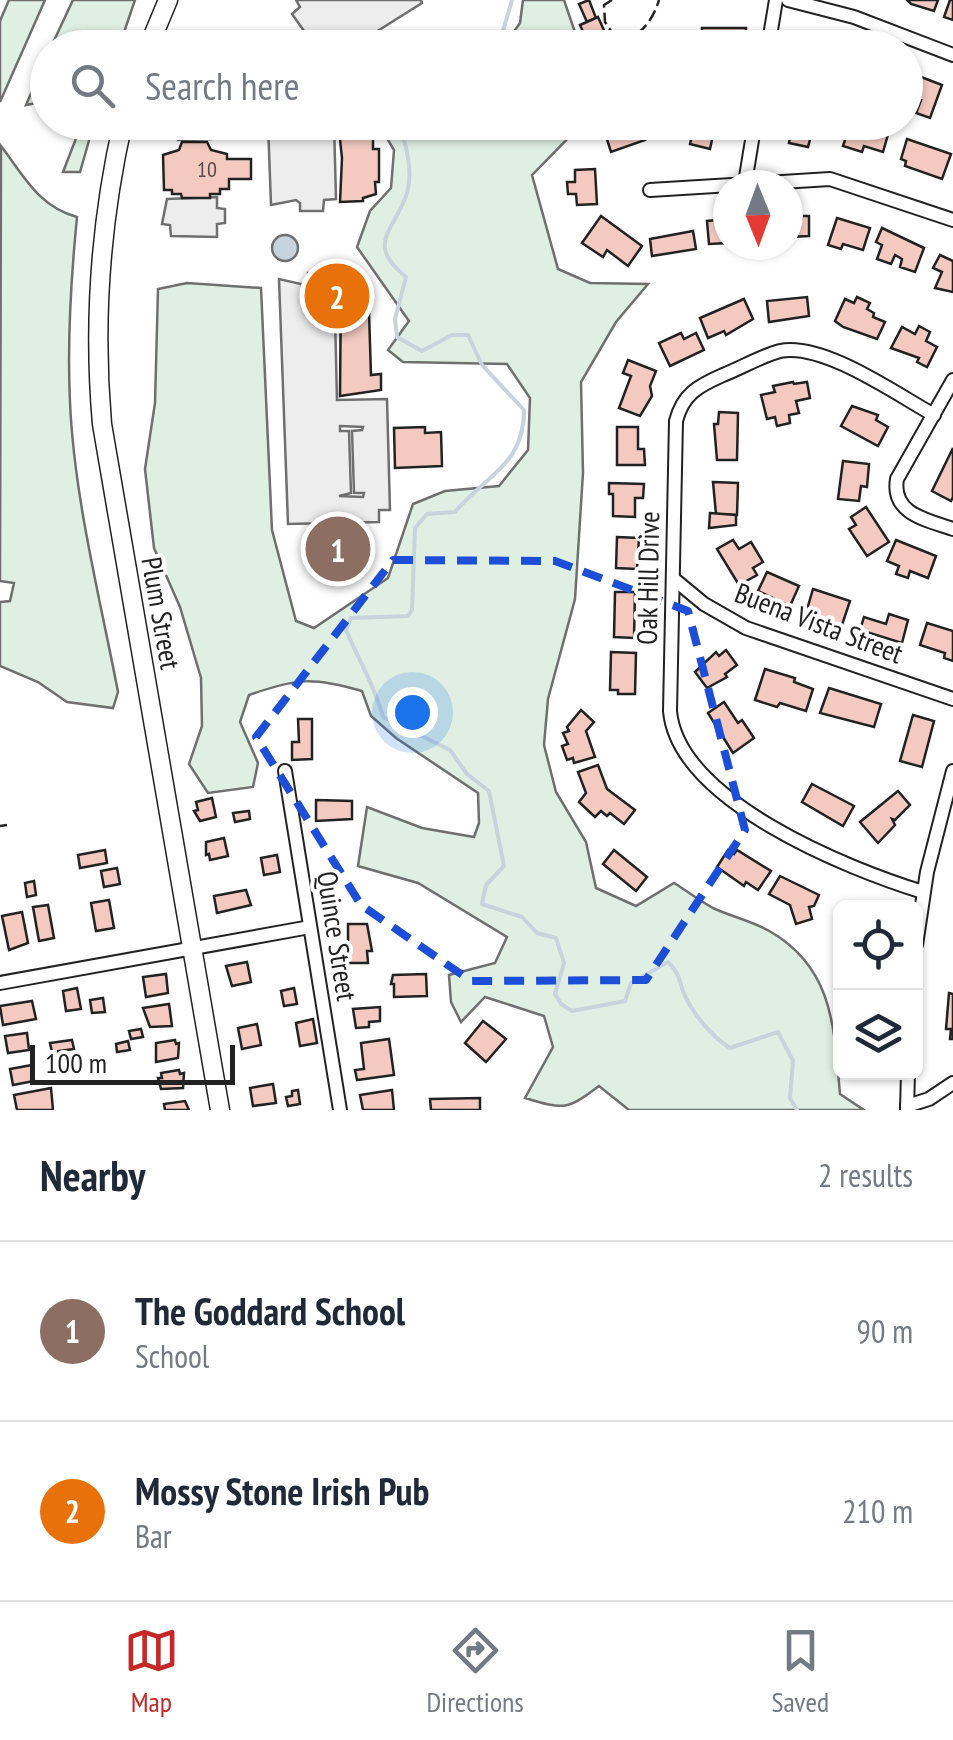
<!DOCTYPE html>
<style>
:root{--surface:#fff;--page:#f6f6f7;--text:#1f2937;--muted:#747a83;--line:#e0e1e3;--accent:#c62828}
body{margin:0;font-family:"PT Sans Narrow",sans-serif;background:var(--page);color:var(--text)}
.controls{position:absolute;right:30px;bottom:30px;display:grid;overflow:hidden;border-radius:15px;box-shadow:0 2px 8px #0004}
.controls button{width:90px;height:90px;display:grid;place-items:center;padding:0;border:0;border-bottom:2px solid var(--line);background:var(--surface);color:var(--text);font:50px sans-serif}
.compass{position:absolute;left:713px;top:170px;width:90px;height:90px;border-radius:50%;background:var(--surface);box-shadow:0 2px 8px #0004;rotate:179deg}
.scale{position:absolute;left:30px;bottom:25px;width:205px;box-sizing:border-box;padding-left:10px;border:5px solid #222;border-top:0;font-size:28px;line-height:35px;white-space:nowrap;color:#222;-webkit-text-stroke:8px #fff;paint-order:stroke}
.you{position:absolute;left:412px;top:712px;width:35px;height:35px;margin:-25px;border:8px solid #fff;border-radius:50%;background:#1a73e8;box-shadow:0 0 0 15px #1a73e833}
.badge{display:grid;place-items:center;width:65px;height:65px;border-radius:50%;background:var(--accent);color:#fff;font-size:32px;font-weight:700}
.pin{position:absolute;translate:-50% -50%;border:5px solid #fff;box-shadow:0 2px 10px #0006}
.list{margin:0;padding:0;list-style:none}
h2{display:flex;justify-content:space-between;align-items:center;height:130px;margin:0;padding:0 40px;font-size:42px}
h2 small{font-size:32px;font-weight:400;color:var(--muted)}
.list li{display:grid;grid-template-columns:65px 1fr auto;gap:30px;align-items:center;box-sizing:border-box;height:180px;padding:0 40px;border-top:2px solid var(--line)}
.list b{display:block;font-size:38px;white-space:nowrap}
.list p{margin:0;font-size:32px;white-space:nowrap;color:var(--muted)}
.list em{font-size:32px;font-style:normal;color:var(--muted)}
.icon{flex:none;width:55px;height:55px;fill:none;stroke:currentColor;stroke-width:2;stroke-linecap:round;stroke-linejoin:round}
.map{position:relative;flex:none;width:953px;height:1110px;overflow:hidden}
.search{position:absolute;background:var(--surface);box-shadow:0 2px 8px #0004;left:30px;right:30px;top:30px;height:110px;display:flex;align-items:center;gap:25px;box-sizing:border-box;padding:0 35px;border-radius:55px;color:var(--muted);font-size:38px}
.sheet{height:490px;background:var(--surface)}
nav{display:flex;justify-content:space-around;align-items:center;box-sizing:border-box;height:140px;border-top:2px solid var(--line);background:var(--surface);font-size:28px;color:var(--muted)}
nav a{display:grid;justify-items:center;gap:5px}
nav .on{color:var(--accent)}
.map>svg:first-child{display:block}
.green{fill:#e0efe3;stroke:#6f6f6f;stroke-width:2.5}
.parking{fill:#ededed;stroke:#6f6f6f;stroke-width:2.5;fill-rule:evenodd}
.water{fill:#c7d3dd;stroke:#6f6f6f;stroke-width:2.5}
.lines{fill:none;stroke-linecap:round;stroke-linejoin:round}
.stream{stroke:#c7d3dd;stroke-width:4}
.building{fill:#f3c9c0;stroke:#222;stroke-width:2.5}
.street-casing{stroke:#222;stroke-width:16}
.secondary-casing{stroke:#222;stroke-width:21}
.street{stroke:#fff;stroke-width:12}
.secondary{stroke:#fff;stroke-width:18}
.fence{stroke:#222;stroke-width:2.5;stroke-dasharray:12 5;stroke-linecap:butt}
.marked{fill:none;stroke:#1d4ed8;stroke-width:8;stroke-dasharray:20 12;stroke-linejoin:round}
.labels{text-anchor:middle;stroke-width:8;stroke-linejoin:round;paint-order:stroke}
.number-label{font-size:22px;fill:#564c4a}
.street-label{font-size:28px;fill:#222;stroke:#fff}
</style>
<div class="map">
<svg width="953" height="1110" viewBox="0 0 953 1110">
<rect width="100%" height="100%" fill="#fff"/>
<g class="green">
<path d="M9 0H45L0 102V21Z"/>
<path d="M73 0H135L119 47H51Z"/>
<path d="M523 0H564L580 47H503L520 23Z"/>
<path d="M47 56V101L26 105Z"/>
<path d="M75 123H94L80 172H63L77 136Z"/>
<path d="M378 123H583L532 175 558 269 590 283 648 284 616 322 581 382 583 473 575 599 548 699 544 745 556 792 586 842 596 888 636 906 674 883C687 891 700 901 713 908 732 917 753 921 771 932 834 969 834 1029 840 1094L864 1110H629L599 1086C567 1110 565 1110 525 1098L553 1047 544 1016 485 997 461 1022 451 1002 449 975 495 963 507 937 418 883 358 866 367 807 422 828 474 837 479 823 478 793 396 738 371 716 362 691C313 677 297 678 249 695L240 722 258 763 253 787 208 793 189 764 202 726 201 678 180 607 154 548 145 469 155 403 158 289 187 283 261 288 272 530 296 621 314 628 388 578 413 504 445 491 499 486 528 450 530 398 507 364 403 362 388 350 409 321 357 247 370 211 391 188 394 150Z"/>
<path d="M1 146C24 176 38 206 77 217 71 278 67 340 70 402 74 497 100 598 118 692L113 708 67 702 38 682 0 666V602L10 601 14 583 0 581Z"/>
</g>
<g class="parking">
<path d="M296 0H421L422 3 352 47 329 48 317 36 309 38 292 14 300 7Z"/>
<path d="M173 122 261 123 262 129 217 128 212 130 211 139 178 140 177 131 171 130Z"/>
<path d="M268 123H334L336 199 324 200 323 211H300V203L296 200 271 205Z"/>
<path d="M217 197V208L225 209V223L217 224V237L171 236 170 225 162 224 167 199Z"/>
<path d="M308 273H334L337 400 387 399 390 510H379V522L288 524 279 279 305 285 308 282ZM340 426 363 427 362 430 352 431 354 493H364L363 497 339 496 351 493 349 431H340Z"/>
</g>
<circle class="water" cx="285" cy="248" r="13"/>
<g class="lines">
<g class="stream">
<path d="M406 48H410"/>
<path d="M484 48 503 31 512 0"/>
<path d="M396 122C407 140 413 173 407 193 395 231 364 243 406 277L395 319 397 337 422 351 452 335H468L482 365 524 410C524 465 487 474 455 512L427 514 415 528 412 610 408 616 351 618 346 630C358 659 375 686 383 717L450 750 467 774 489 791 504 866 486 885 482 904 522 917 537 933 556 938 564 963 555 994 561 1004 572 1011 625 1001 631 983 668 962C678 971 679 979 683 991 691 1012 711 1036 730 1048L778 1032 793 1061 790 1098 797 1110"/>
</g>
</g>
<g class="building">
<path d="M589 0 596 18 587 22 579 4Z"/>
<path d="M907 0H938L934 11 911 4Z"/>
<path d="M950 0H953V20L944 17Z"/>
<path d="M598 17 612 48H590L580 25Z"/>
<path d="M702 28H746V48H701Z"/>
<path d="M649 35 689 43 688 48H646Z"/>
<path d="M800 35 812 40 809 48H795Z"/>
<path d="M812 40 833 45V48H809Z"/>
<path d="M908 72 942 85 930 118 916 113 921 100 906 95Z"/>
<path d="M624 122H639L645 140 611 152 604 130Z"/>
<path d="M695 122H716L710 149 690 144Z"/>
<path d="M793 122H821L819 134 812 132 808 147 789 143Z"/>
<path d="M850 125 868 130 870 125 889 131 883 152 864 146 862 152 843 146Z"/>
<path d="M339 130 370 133 373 136V149H379V182H375L376 194 363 198V201L340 202 342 158Z"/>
<path d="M907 139 951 154 942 179 905 166 906 161 901 159Z"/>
<path d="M182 142H207L211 150 227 154V159H251V179H229V189H220V194H210V198H182L181 194H172V190H164L163 155 179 150Z"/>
<path d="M595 169 597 204 577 205 576 194H568L567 182H575V170Z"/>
<path d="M601 216 642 246 628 266 607 250 603 257 582 243Z"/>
<path d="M788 216H809V236L789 237 788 243Z"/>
<path d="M837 218 870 228 863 250 843 244 841 249 828 245Z"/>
<path d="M728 219V243L709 244 707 221Z"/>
<path d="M882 228 924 248 915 272 900 267 902 259 895 255 891 264 877 259 882 245 876 242Z"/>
<path d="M693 231 696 249 652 256 650 239Z"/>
<path d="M940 255 953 261V292L935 288 942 272 933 268Z"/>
<path d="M368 281 371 375 381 374V390L340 396 341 282Z"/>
<path d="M807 297 809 316 769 322 767 301Z"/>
<path d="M857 297 870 303 867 309 874 313 873 317 885 322 877 339 843 327 835 321 845 299 854 303Z"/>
<path d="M744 299 753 319 726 335 724 331 708 338 700 318Z"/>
<path d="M919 326 930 332 926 341 937 347 927 367 917 362 919 358 891 348 902 327 915 334Z"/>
<path d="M681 333 684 339 696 333 704 350 670 366 659 343Z"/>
<path d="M628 360 656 371 650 386 652 396 640 416 619 408 631 376 623 373Z"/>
<path d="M793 382 794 384 807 382 810 398 796 401 799 413 789 415 790 423 777 426 775 417 767 419 761 395 775 392 773 386Z"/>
<path d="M852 406 878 415 876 420 888 427 878 446 841 426Z"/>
<path d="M719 412 738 413 737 460H717L714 424H718Z"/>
<path d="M425 427V433L441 432 442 466 395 468 394 428Z"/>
<path d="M617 427H638V449H644L645 465H617Z"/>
<path d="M953 448V497L951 501 932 491Z"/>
<path d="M843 461 869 464 867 487 861 486 859 501 838 499Z"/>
<path d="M713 482 738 483 737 515 716 514Z"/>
<path d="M609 483 644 484 643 498H635V517L613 516V494H609Z"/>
<path d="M866 507 889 542 867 556 849 529 856 525 851 517Z"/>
<path d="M710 513 736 515V525L709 528Z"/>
<path d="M327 527 368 530 369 566 308 567 307 532 327 531Z"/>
<path d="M617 537 639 538 637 569 616 568Z"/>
<path d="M733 540 739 549 751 542 763 562 753 568 757 575 739 585 717 549Z"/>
<path d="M896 540 936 556 928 578 910 571 908 578 896 574 899 566 887 561Z"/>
<path d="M767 572 799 586 790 606 758 591Z"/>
<path d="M813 589 850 601 842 625 806 613Z"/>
<path d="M615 592H635L634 638 614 637Z"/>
<path d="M889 614 908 620 902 643 860 630 864 617 886 624Z"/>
<path d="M927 623 953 631V661L944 658 945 653 920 645Z"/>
<path d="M726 650 737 665 725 674 727 677 707 688 695 672 716 652 719 656Z"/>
<path d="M611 652 636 653 635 694H618V690H610Z"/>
<path d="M765 669 795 678 794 682 813 689 806 711 780 703 777 707 755 700Z"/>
<path d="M829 688 881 704 874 727 820 713Z"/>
<path d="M724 702 738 723 742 720 754 738 733 753 708 713Z"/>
<path d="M581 710 594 722 586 731 595 757 574 763 573 758 567 760 562 746 568 744 563 733 569 731 567 727Z"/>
<path d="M913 715 934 721 922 767 900 761Z"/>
<path d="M298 719H312V759L292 760V742H299Z"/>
<path d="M598 765 607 789 635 810 624 824 610 813 607 816 601 811 595 817 579 802 586 793 578 772Z"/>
<path d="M812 784 854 806 843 826 802 802Z"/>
<path d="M898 791 910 805 895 820 892 819 895 825 878 843 860 822Z"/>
<path d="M212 798 216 817 200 821 194 811 198 810 196 802Z"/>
<path d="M316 800 352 801V819L316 821Z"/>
<path d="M249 811 250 819 235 822 233 813Z"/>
<path d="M224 838 228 856 210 860 209 854 206 855V842Z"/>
<path d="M105 850 107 863 80 868 78 855Z"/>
<path d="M614 850 647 877 636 891 603 864Z"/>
<path d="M728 850 734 854 737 850 771 871 758 890 746 882 744 886 717 867Z"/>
<path d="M277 855 280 872 264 875 261 858Z"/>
<path d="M117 868 120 884 104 887 101 871Z"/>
<path d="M780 876 819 895 814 906 809 907 812 919 796 924 790 905 769 894Z"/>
<path d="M34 881 36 895 27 897 25 883Z"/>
<path d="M246 890 251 905 217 913 214 896Z"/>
<path d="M109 900 114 928 96 931 91 903Z"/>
<path d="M48 905 54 938 39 941 33 907Z"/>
<path d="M22 912 28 943 9 950 2 916Z"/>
<path d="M348 924H367L372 951H367L368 963H348Z"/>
<path d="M247 962 251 982 232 986 226 966Z"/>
<path d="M166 974 168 993 146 997 143 977Z"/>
<path d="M426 974 427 996 394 997V984H391L393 975Z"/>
<path d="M77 988 81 1009 66 1011 63 991Z"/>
<path d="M294 988 297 1004 284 1006 281 991Z"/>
<path d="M949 993 953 994V1039H950L951 1029H946Z"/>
<path d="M103 998 105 1012 92 1013 90 1000Z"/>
<path d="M32 1001 36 1019 3 1025 0 1006Z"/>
<path d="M169 1004 172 1026 150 1027 143 1008Z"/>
<path d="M380 1007V1021L369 1022V1027L356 1028 353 1009Z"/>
<path d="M313 1019 317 1043 300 1046 296 1023Z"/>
<path d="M483 1021 506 1039 486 1062 465 1043Z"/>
<path d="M257 1024 261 1045 242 1049 238 1028Z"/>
<path d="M141 1029 143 1037 131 1039 129 1031Z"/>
<path d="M27 1033 29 1050 8 1053 5 1036Z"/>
<path d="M389 1039 394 1075 357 1080 355 1070 364 1069 361 1043Z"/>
<path d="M72 1040 74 1049 52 1052 50 1043Z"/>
<path d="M175 1040 176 1044 179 1043 178 1058 156 1062V1043Z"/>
<path d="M128 1041 130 1050 117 1052 116 1044Z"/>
<path d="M32 1065 34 1081 13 1085 10 1069Z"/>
<path d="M179 1070 180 1074 184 1073 183 1088 161 1089 158 1078H162L161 1073Z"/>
<path d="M852 1072H875V1078L852 1077Z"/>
<path d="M273 1084 276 1103 253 1106 250 1088Z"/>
<path d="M51 1088 53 1110H17L14 1095Z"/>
<path d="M298 1090 300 1104 288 1106 286 1097 292 1096V1091Z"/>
<path d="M392 1090 394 1110H363L360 1095Z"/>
<path d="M480 1098V1110H431L430 1099Z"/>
<path d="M185 1101 189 1110H165L164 1104Z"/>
</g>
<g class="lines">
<g class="street-casing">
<g id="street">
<path d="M788 0 854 17 953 55"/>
<path d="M768 48 776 0"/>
<path d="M745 183 755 122"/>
<path d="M650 190 830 179 953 220"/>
<path d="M953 380 897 479C891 514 927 520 953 529"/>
<path d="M675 580 704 604 746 628 953 699"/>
<path d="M285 771 340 1110"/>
<path d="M923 892C848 869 678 801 670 711L676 421C683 394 698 386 723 375 741 368 761 356 780 351 823 342 896 394 934 415"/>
<path d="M916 945 927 872 953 771"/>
<path d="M0 983 310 927"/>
<path d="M907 1106 929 1099 953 1083"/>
<path d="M907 1110 908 1072"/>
</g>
</g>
<g class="secondary-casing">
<g id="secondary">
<path d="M148 48 168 0"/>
<path d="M123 122C100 223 93 321 102 424L220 1110"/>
</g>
</g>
<use href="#street" class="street"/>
<use href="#secondary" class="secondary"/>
<g class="fence">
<path d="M612 0 604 5 605 22 615 37C638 43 653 20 659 0"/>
<path d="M0 826 7 825"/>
</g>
</g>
<path class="marked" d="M393 560 555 561 688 611 745 830 646 980 471 981 361 905 256 737Z"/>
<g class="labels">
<g class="number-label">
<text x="207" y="177">10</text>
</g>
<g class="street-label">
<text transform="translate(648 578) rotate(-89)" y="10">Oak Hill Drive</text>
<text transform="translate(161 613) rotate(80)" y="10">Plum Street</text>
<text transform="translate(819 623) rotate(21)" y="10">Buena Vista Street</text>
<text transform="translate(337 936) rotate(81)" y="10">Quince Street</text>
</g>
</g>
</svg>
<div class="controls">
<button><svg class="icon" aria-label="locate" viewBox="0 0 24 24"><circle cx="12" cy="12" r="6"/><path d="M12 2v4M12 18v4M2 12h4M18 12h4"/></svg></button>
<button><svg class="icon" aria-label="layers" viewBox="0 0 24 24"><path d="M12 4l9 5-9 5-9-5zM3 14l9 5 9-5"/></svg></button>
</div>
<svg class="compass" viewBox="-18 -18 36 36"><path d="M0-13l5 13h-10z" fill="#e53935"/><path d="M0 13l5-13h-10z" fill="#747a83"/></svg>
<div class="scale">100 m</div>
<div class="you"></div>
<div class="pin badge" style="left:338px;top:549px;background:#8d6e63">1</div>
<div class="pin badge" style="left:337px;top:296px;background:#e8710a">2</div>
<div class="search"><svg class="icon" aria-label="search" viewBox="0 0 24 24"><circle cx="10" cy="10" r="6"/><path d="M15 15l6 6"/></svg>Search here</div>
</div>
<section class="sheet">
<h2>Nearby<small>2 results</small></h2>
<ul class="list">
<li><span class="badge" style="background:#8d6e63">1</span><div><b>The Goddard School</b><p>School</p></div><em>90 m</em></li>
<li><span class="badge" style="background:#e8710a">2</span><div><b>Mossy Stone Irish Pub</b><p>Bar</p></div><em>210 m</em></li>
</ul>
</section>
<nav>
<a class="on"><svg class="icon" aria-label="map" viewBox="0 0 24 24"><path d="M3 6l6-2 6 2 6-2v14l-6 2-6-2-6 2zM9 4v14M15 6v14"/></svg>Map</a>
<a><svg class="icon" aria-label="directions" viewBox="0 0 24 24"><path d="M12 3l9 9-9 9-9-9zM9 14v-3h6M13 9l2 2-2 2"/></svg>Directions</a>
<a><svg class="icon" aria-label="saved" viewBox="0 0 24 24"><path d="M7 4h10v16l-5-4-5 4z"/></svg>Saved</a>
</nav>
